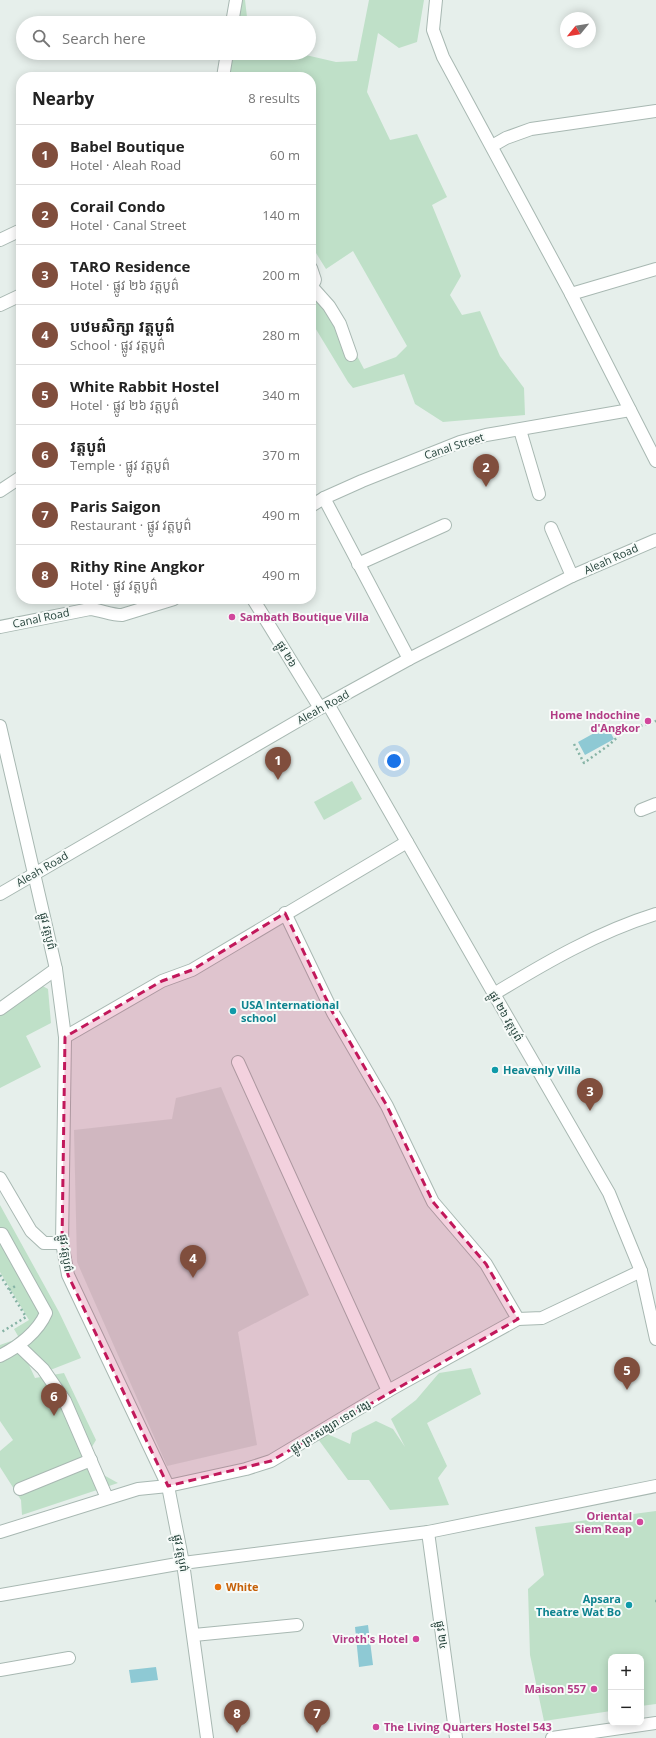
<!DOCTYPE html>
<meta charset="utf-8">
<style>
:root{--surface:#fff;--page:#f2f2f2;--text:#222;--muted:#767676;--line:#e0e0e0;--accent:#804e3d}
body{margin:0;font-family:"Open Sans","Noto Sans Khmer",sans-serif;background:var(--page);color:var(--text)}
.controls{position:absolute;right:12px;bottom:12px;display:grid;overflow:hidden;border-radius:8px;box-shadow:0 2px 10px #0003}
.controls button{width:36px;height:36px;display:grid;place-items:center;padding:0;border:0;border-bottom:1px solid var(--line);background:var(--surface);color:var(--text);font:20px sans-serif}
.compass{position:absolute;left:560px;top:12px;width:36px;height:36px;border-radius:50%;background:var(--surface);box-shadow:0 2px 10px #0003;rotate:240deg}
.you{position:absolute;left:394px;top:761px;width:14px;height:14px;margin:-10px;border:3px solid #fff;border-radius:50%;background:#1a73e8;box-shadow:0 0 0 6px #1a73e833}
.badge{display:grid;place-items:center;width:26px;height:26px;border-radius:50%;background:var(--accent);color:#fff;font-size:13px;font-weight:700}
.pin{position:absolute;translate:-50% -33px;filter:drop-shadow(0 1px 2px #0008)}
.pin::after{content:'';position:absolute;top:21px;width:14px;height:12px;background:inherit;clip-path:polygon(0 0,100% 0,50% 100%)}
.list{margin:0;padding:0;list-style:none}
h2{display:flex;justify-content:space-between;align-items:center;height:52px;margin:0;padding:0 16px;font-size:17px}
h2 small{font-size:13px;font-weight:400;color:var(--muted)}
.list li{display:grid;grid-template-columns:26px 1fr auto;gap:12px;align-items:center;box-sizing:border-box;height:60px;padding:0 16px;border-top:1px solid var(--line)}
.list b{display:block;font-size:15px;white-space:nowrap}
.list p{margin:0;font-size:13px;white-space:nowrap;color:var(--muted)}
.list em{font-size:13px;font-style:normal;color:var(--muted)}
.icon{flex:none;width:22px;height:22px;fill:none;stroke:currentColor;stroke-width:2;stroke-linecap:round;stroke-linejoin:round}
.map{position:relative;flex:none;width:656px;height:1738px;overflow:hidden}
.search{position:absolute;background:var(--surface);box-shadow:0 2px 10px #0003;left:16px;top:16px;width:300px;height:44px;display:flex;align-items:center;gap:10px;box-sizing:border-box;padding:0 14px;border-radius:22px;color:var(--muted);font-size:15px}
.panel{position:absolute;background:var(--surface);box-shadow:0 2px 10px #0003;left:16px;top:72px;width:300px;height:532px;border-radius:16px}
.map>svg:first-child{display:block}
.built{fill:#d4dfda}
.green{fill:#bfe0c8}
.water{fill:#8ec9d4}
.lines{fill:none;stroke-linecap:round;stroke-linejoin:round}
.minor-casing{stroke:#a8b8b2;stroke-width:14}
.path{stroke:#86b3a5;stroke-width:2.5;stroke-dasharray:2 3;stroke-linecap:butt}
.minor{stroke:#fff;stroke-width:12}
.marked{fill:#c2185b;fill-opacity:0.2;stroke:#c2185b;stroke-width:3;stroke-dasharray:8 5;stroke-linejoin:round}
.hotel-dot{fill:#d1479c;stroke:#f7fbf9;stroke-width:1.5}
.culture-dot{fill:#0f9aa8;stroke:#f7fbf9;stroke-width:1.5}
.food-dot{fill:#e8710a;stroke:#f7fbf9;stroke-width:1.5}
.labels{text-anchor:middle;stroke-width:4;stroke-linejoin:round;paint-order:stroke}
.street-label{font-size:11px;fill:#24423a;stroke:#f7fbf9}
.hotel-label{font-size:11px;font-weight:bold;fill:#b23c85;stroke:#f7fbf9;text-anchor:end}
.culture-label{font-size:11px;font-weight:bold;fill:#0d838f;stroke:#f7fbf9;text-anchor:start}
.food-label{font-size:11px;font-weight:bold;fill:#c56008;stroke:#f7fbf9;text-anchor:start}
</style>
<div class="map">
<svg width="656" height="1738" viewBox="0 0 656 1738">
<rect width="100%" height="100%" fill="#e6efeb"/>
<path class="built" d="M221 1087 309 1295 238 1332 257 1445 167 1466 77 1262 74 1130 172 1119 176 1098Z"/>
<g class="green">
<path d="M238 0H245L247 17 255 23H233Z"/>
<path d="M369 0H424L417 42 399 48 378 33 367 92 390 140 417 134 447 197 432 205 461 276 450 295 462 315 480 311 500 356 524 388 525 415 443 422 415 404 404 374 353 388 348 382 311 321V291L340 324 364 369 396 357 407 346 353 251 326 269 311 245V77H226L227 53H297L336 62 357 61Z"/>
<path d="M352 781 362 799 324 820 314 802Z"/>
<path d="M39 984 48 989 51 1023 26 1036 41 1067 0 1088V1014Z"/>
<path d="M0 1205 59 1312 81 1358 40 1374 14 1329 29 1320 0 1272Z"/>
<path d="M17 1339 35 1378 64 1373 96 1440 90 1450 100 1473 118 1483 22 1515 21 1500 0 1467V1451L13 1440 0 1421V1345Z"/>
<path d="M471 1368 481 1394 427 1423 447 1466 438 1478 449 1505 390 1510 369 1480H348L318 1439 323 1432 350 1444 352 1433 376 1421 393 1429 405 1447 391 1419 416 1400 439 1373Z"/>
<path d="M656 1511V1704L641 1706V1657H611V1711L544 1721 530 1655 528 1589 544 1575 535 1527Z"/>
</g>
<g class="water">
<path d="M607 726 614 739 585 755 578 742Z"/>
<path d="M368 1625 373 1665 359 1667 355 1627Z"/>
<path d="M156 1667 158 1680 131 1683 129 1670Z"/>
</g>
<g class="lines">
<g class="minor-casing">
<g id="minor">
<path d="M436 0 433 30 443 57 571 294 656 461"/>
<path d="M232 23 236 0"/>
<path d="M223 77 227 53"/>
<path d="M492 146 506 138 531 129 656 111"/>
<path d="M0 240 21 230"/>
<path d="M311 268 315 280 311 288"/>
<path d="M312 287 329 306 340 324 351 355"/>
<path d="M571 294 656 269"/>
<path d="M0 305 21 295"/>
<path d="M520 430 539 494"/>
<path d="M0 491 21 477"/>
<path d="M324 498 409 659"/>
<path d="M311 506 324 498 362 481 460 442 486 435 630 410"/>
<path d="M551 528 572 576"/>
<path d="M358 564 445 525"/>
<path d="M253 599 320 708"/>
<path d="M0 627 90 609C101 610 111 615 122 615L174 599"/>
<path d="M328 704 494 994 609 1193 641 1271 656 1339"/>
<path d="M0 726 56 969 65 1037 62 1243 68 1275 168 1486 183 1563 207 1738"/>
<path d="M641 810 656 804"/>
<path d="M0 894 320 708 409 659 572 576 656 540"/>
<path d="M285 913 333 1013 387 1106 433 1202 486 1264 518 1319"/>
<path d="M494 994C545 963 598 932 656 914"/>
<path d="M0 1009 56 969"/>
<path d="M65 1037 162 981 192 970 407 842"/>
<path d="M238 1062 388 1391"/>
<path d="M0 1178 31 1231 44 1243H62"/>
<path d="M0 1234H2L46 1313C38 1332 18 1347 0 1356"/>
<path d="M19 1346 43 1369 65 1401 107 1498"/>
<path d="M20 1489 91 1460"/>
<path d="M0 1532 138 1489 168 1486 246 1469 271 1461 388 1391 518 1319 542 1318 641 1271"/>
<path d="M428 1532 456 1738"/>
<path d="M0 1595 183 1563 428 1532 656 1486"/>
<path d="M194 1635 297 1625"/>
<path d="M0 1670 69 1658"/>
<path d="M552 1738 656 1723"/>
</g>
</g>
<g class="path">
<path d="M574 744 584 763 609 745 624 731 656 721"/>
<path d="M0 1275 26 1317 0 1333"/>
<path d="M9 1290 17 1285"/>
<path d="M655 1601H656"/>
</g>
<use href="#minor" class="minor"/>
</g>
<path class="marked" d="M285 913 333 1013 387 1106 433 1202 486 1264 518 1319 271 1461 168 1486 68 1275 62 1243 65 1037 162 981 192 970Z"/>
<g class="hotel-dot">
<circle cx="232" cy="617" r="4"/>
<circle cx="648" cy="721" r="4"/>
<circle cx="640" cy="1522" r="4"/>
<circle cx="416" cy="1639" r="4"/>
<circle cx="594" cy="1689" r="4"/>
<circle cx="376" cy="1727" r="4"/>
</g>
<g class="culture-dot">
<circle cx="233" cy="1011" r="4"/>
<circle cx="495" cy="1070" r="4"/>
<circle cx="629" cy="1605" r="4"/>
</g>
<circle class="food-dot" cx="218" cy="1587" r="4"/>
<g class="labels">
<g class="street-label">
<text transform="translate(454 446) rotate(-18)" y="4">Canal Street</text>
<text transform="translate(611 559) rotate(-24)" y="4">Aleah Road</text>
<text transform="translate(41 618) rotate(-12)" y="4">Canal Road</text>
<text transform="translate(287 654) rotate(59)" y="4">ផ្លូវ ២៦</text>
<text transform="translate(323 707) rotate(-29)" y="4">Aleah Road</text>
<text transform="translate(42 869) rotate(-30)" y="4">Aleah Road</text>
<text transform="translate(48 931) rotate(77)" y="4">ផ្លូវ វត្តបូព៌</text>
<text transform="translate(506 1016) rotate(60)" y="4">ផ្លូវ ២៦ វត្តបូព៌</text>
<text transform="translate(66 1253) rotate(82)" y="4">ផ្លូវ វត្តបូព៌</text>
<text transform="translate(330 1426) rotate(-31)" y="4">ផ្លូវ ព្រះសង្ឃរា ទេព វង្ស</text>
<text transform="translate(181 1553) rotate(80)" y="4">ផ្លូវ វត្តបូព៌</text>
<text transform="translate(442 1635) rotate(82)" y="4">ផ្លូវ ២៤</text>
</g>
<g class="hotel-label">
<text x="240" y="621" text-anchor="start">Sambath Boutique Villa</text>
<text x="640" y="719">Home Indochine<tspan x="640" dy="13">d'Angkor</tspan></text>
<text x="632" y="1520">Oriental<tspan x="632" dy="13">Siem Reap</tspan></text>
<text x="408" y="1643">Viroth's Hotel</text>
<text x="586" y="1693">Maison 557</text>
<text x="384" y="1731" text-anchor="start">The Living Quarters Hostel 543</text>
</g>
<g class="culture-label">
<text x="241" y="1009">USA International<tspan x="241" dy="13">school</tspan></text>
<text x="503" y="1074">Heavenly Villa</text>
<text x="621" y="1603" text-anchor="end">Apsara<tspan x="621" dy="13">Theatre Wat Bo</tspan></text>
</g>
<g class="food-label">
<text x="226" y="1591">White</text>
</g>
</g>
</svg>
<div class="controls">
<button>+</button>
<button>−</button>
</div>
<svg class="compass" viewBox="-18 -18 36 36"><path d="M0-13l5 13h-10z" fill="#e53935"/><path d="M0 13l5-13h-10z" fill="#767676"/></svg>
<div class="you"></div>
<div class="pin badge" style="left:278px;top:780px">1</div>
<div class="pin badge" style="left:486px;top:487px">2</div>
<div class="pin badge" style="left:590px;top:1111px">3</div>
<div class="pin badge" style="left:193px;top:1278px">4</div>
<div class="pin badge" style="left:627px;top:1390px">5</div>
<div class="pin badge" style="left:54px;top:1416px">6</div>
<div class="pin badge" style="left:317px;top:1733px">7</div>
<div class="pin badge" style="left:237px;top:1733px">8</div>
<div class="search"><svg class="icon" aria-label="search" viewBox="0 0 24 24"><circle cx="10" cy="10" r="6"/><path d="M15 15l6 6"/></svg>Search here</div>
<section class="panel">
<h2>Nearby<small>8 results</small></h2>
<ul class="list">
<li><span class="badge">1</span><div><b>Babel Boutique</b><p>Hotel · Aleah Road</p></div><em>60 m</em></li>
<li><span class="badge">2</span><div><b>Corail Condo</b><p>Hotel · Canal Street</p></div><em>140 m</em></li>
<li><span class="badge">3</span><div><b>TARO Residence</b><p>Hotel · ផ្លូវ ២៦ វត្តបូព៌</p></div><em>200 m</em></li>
<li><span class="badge">4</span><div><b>បឋមសិក្សា វត្តបូព៌</b><p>School · ផ្លូវ វត្តបូព៌</p></div><em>280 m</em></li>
<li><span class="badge">5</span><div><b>White Rabbit Hostel</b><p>Hotel · ផ្លូវ ២៦ វត្តបូព៌</p></div><em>340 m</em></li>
<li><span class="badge">6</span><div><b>វត្តបូព៌</b><p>Temple · ផ្លូវ វត្តបូព៌</p></div><em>370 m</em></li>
<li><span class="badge">7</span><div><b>Paris Saigon</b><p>Restaurant · ផ្លូវ វត្តបូព៌</p></div><em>490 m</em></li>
<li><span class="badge">8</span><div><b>Rithy Rine Angkor</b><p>Hotel · ផ្លូវ វត្តបូព៌</p></div><em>490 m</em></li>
</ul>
</section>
</div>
